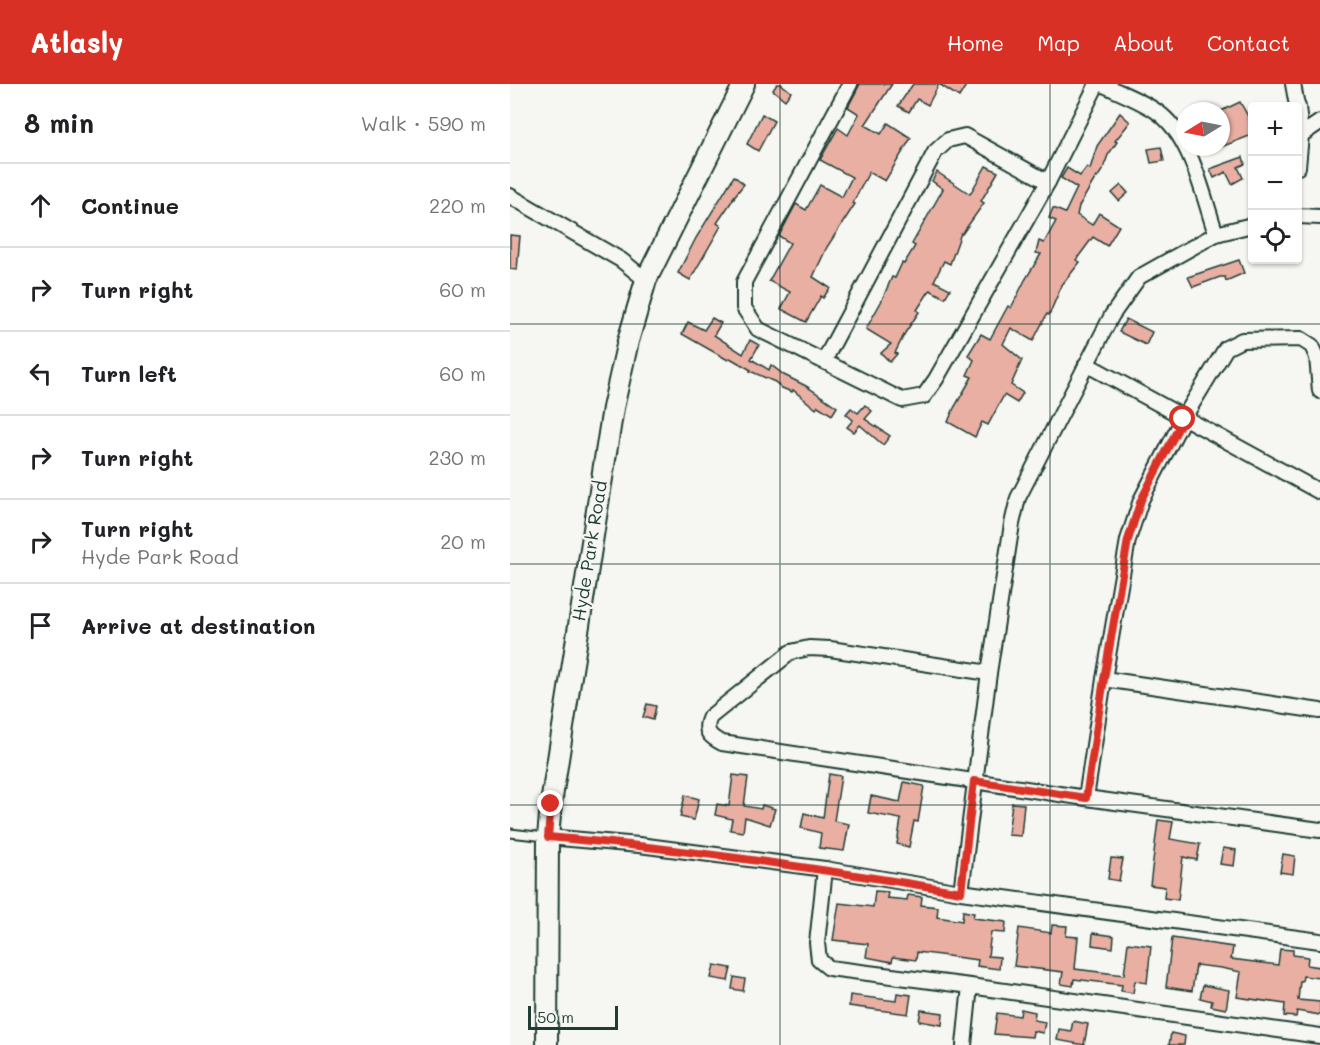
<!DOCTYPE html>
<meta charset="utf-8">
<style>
:root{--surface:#fff;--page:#f6f6f6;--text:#202124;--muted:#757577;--line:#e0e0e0;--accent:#d93025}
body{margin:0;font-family:Mali,sans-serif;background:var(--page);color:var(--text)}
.controls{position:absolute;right:18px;top:18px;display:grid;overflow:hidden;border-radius:6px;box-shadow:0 2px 4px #0004}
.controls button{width:54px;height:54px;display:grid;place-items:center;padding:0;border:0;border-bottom:2px solid var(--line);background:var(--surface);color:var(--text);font:30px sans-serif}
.compass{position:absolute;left:666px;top:18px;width:54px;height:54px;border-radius:50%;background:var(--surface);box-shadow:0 2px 4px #0004;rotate:260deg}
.scale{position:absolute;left:18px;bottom:15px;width:90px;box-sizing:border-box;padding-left:6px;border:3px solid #1f3d34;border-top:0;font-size:16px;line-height:21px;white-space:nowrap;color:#1f3d34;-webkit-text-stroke:4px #f6f6f2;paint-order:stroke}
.stop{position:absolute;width:18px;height:18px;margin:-14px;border:4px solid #d93025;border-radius:50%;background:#fff}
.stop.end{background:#d93025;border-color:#fff;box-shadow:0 2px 6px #0008}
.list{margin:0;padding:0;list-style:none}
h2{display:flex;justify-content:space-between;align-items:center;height:78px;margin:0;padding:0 24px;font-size:26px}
h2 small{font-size:20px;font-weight:400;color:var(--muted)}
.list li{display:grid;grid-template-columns:39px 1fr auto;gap:18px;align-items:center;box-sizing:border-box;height:84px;padding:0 24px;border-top:2px solid var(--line)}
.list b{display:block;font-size:22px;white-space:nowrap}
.list p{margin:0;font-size:20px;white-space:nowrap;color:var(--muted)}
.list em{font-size:20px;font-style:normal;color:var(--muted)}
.icon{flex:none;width:33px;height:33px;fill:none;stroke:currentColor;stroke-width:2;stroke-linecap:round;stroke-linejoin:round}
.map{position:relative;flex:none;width:810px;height:961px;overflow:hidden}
header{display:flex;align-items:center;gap:36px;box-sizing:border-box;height:84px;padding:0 30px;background:var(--accent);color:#fff}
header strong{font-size:28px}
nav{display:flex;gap:33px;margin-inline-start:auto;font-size:21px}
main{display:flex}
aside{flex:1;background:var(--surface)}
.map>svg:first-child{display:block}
.building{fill:#e9afa3;stroke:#1f3d34;stroke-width:1.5}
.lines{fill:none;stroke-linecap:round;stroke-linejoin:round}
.lane-casing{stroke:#1f3d34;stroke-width:11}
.street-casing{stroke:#1f3d34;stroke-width:18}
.secondary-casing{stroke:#1f3d34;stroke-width:24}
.lane{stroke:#f6f6f2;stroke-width:7}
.street{stroke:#f6f6f2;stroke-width:14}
.secondary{stroke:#f6f6f2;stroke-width:20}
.route{stroke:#d93025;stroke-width:8}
.grid{fill:none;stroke:#1f3d34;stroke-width:1.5;stroke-opacity:0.55}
.labels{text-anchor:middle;stroke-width:4.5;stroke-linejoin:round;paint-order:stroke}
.street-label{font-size:18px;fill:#1f3d34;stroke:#f6f6f2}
</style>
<header>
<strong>Atlasly</strong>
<nav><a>Home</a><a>Map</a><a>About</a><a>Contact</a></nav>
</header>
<main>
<aside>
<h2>8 min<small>Walk · 590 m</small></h2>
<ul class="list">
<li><svg class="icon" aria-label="ahead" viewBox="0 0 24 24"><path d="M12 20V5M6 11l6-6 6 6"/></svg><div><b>Continue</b></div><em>220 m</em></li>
<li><svg class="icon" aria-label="right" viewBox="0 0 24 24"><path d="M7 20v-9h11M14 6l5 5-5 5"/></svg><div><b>Turn right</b></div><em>60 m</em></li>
<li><svg class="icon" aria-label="left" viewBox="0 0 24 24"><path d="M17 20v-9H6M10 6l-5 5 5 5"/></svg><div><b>Turn left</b></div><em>60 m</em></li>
<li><svg class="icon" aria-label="right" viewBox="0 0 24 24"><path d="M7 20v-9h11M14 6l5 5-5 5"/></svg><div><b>Turn right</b></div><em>230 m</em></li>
<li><svg class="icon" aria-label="right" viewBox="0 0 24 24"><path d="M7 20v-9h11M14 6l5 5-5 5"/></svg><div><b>Turn right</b><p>Hyde Park Road</p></div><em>20 m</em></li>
<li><svg class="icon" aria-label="arrive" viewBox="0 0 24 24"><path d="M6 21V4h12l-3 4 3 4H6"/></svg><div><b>Arrive at destination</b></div></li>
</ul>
</aside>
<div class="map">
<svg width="810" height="961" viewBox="0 0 810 961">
<rect width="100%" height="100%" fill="#f6f6f2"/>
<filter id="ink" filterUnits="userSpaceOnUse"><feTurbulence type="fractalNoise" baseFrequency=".0167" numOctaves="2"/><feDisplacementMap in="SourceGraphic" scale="12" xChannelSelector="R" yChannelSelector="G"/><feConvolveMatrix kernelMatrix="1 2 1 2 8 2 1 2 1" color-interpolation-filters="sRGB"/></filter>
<g filter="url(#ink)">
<g class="building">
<path d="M267 0H271L281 8 275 16 263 6Z"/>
<path d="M350 0H382L355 41 371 50 378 39 401 54 375 97 359 88 343 119 345 120 317 163 303 193 320 204 313 214 311 212 296 238 271 225 280 208 259 197 280 159 269 152 286 120 296 126 310 101 332 113 342 93 310 76 328 44 338 51 349 30 338 23Z"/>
<path d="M403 0H457L449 13 429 0 418 21 407 15 399 28 388 22Z"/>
<path d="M730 18 739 34 742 51 711 63V27Z"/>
<path d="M610 29 620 38 605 57 607 58 598 71 593 85 587 94 586 93 569 122 567 131 582 141 589 129 609 142 597 162 583 153 566 176 570 178 552 201 539 231 537 230 523 257 501 244 493 260 512 276 501 301 513 309 507 319 494 311 478 341 472 338 465 353 438 338 444 324 462 293 457 291 464 276 458 271 471 250 480 255 498 222 501 224 515 196 531 170 526 169 529 157 534 159 546 137 539 134 543 124 555 129 567 104 551 94 557 84 570 92 577 83 580 85 587 62Z"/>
<path d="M252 30 264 37 248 67 237 60Z"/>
<path d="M651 63 654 77 641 79 638 65Z"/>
<path d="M733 73 735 80 728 83 733 94 722 100 716 88 704 94 700 85Z"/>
<path d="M476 82 488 88 471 117 474 119 452 150 451 149 440 180 434 177 424 197 440 205 435 214 420 206 407 226 409 228 395 249 385 269 387 270 380 278 371 269 381 260 356 245 371 218 382 193 385 194 392 179 394 180 405 162 402 160 433 105 422 97 427 88 460 110Z"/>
<path d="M224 92 234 100 223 114H224L207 139 211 142 180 196 168 189 186 154Z"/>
<path d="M611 101 618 109 609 117 602 109Z"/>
<path d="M0 151 10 152 7 186 0 185Z"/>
<path d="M729 176 734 189 716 197 715 193H710L683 203 678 193Z"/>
<path d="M202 234 211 239 204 251 233 270 240 256 249 261 241 275 259 286 261 281 274 291 296 302 327 323 322 331 308 322 306 325 283 306 282 308 272 304 265 298 240 287 241 286 220 274 218 276 172 250 178 238 194 246Z"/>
<path d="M616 235 642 248 636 261 609 248Z"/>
<path d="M355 321 362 327 355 335 380 352 373 361 350 341 344 348 337 343 343 336 336 330 341 324 348 329Z"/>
<path d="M137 620 146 622 143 636 133 633Z"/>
<path d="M319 690 331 692 324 737 339 740 334 767 309 764 311 749 291 744 294 729 313 734Z"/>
<path d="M223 691 238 693 234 722 251 725 252 721 265 725 260 741 235 733 233 748 220 746 222 735 205 731 207 720 219 722Z"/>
<path d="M394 698 414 702 408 738 404 737 399 763 387 760 391 735 358 729 361 712 390 718Z"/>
<path d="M175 711 189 715 184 736 170 733Z"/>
<path d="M502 719 514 720 511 752 498 751Z"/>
<path d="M648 736 663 738 660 755 690 760 687 776 673 773 668 816 654 814 655 803 640 801Z"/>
<path d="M713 764 726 766 724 782 710 780Z"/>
<path d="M773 770 785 772 783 790 770 788Z"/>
<path d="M601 774 613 775 609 797 598 795Z"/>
<path d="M365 807 378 808 377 814 397 816 398 811 412 813 411 821 428 823 427 833 452 837 453 827 464 829 463 834 496 838 495 849 481 848 478 872 490 873 489 885 467 882 468 876 407 868 406 876 383 873 382 878 356 873 358 860 323 856 329 819 363 823Z"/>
<path d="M542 841 557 842 556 852 568 853 565 885 614 891 618 859 641 862 637 899 625 897 623 909 611 907 612 901 564 895 563 902 551 900 553 888 504 882 509 844 541 849Z"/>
<path d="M583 849 604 852 603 864 582 861Z"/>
<path d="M662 854 723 863 721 875 768 881 770 865 783 866V871L798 873 797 881 810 883V894L793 892 792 897H790L788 916 810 918V931L787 927 786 933 774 932 775 920 727 913 731 888 711 884 686 881 682 907 656 903Z"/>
<path d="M204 881 221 884 218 897 201 894Z"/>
<path d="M224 893 235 895 233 907 222 905Z"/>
<path d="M693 901 719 906 716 925 701 922 702 917 690 914Z"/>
<path d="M387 909 401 911 398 930 339 922 340 911 386 917Z"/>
<path d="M511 925 525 928 524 936 535 938 533 949 523 947 522 953 484 950 487 929 510 932Z"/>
<path d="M411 926 433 929 432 941 409 937Z"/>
<path d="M563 937 578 940 574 961 547 956 549 945 561 947Z"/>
<path d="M661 949 675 952 674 961H659Z"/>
</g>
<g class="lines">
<g class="lane-casing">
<path id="lane" d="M0 749 36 753"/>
</g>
<g class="street-casing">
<g id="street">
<path d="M340 0 234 198V224L248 245 392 316 414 312 426 295 538 98 587 0"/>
<path d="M592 0C610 9 630 16 646 27 681 50 693 112 706 150"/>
<path d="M783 0 787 22"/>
<path d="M788 23 791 51 788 83"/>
<path d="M791 51 810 38"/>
<path d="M0 112 111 176 136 196"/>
<path d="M788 132 810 133"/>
<path d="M314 277 425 68 438 56 455 52 538 98"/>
<path d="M576 280 810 408"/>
<path d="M479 589 320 565 299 564 281 568 200 633C193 647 200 653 212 659L576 714 810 746"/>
<path d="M594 595 810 627"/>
<path d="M576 714 594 595 618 456 631 416 673 335 716 264 732 256 791 255 802 262 807 273 810 307"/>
<path d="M38 753 129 761 315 785 451 808 810 857"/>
<path d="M315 785 307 859 309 876 319 884 460 902 810 952"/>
<path d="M451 808 479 589 502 440 508 414 602 231 629 193 706 150 742 141"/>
<path d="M454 961 460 902"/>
</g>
</g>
<g class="secondary-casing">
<path id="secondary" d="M37 961 38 753 41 720 103 324 118 257 136 196 234 0"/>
</g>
<use href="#lane" class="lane"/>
<use href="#street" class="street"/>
<use href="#secondary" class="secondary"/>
</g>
</g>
<g class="lines" filter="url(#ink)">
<path class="route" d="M41 720 38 753C177 765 314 785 451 808L464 697 576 714 594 595 618 456 631 416 673 335"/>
</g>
<path class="grid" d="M270 0V961M540 0V961M0 240H810M0 480H810M0 721H810"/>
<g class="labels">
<g class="street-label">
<text transform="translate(80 467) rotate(-81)" y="6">Hyde Park Road</text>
</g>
</g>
</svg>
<div class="controls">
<button>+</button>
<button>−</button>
<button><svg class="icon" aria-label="locate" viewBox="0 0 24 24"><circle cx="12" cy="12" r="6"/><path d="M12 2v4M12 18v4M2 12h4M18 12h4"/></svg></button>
</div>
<svg class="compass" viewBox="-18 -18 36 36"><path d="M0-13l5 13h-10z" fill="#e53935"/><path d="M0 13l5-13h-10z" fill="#757577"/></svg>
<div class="scale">50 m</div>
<div class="stop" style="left:673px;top:335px"></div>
<div class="stop end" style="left:41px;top:720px"></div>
</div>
</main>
